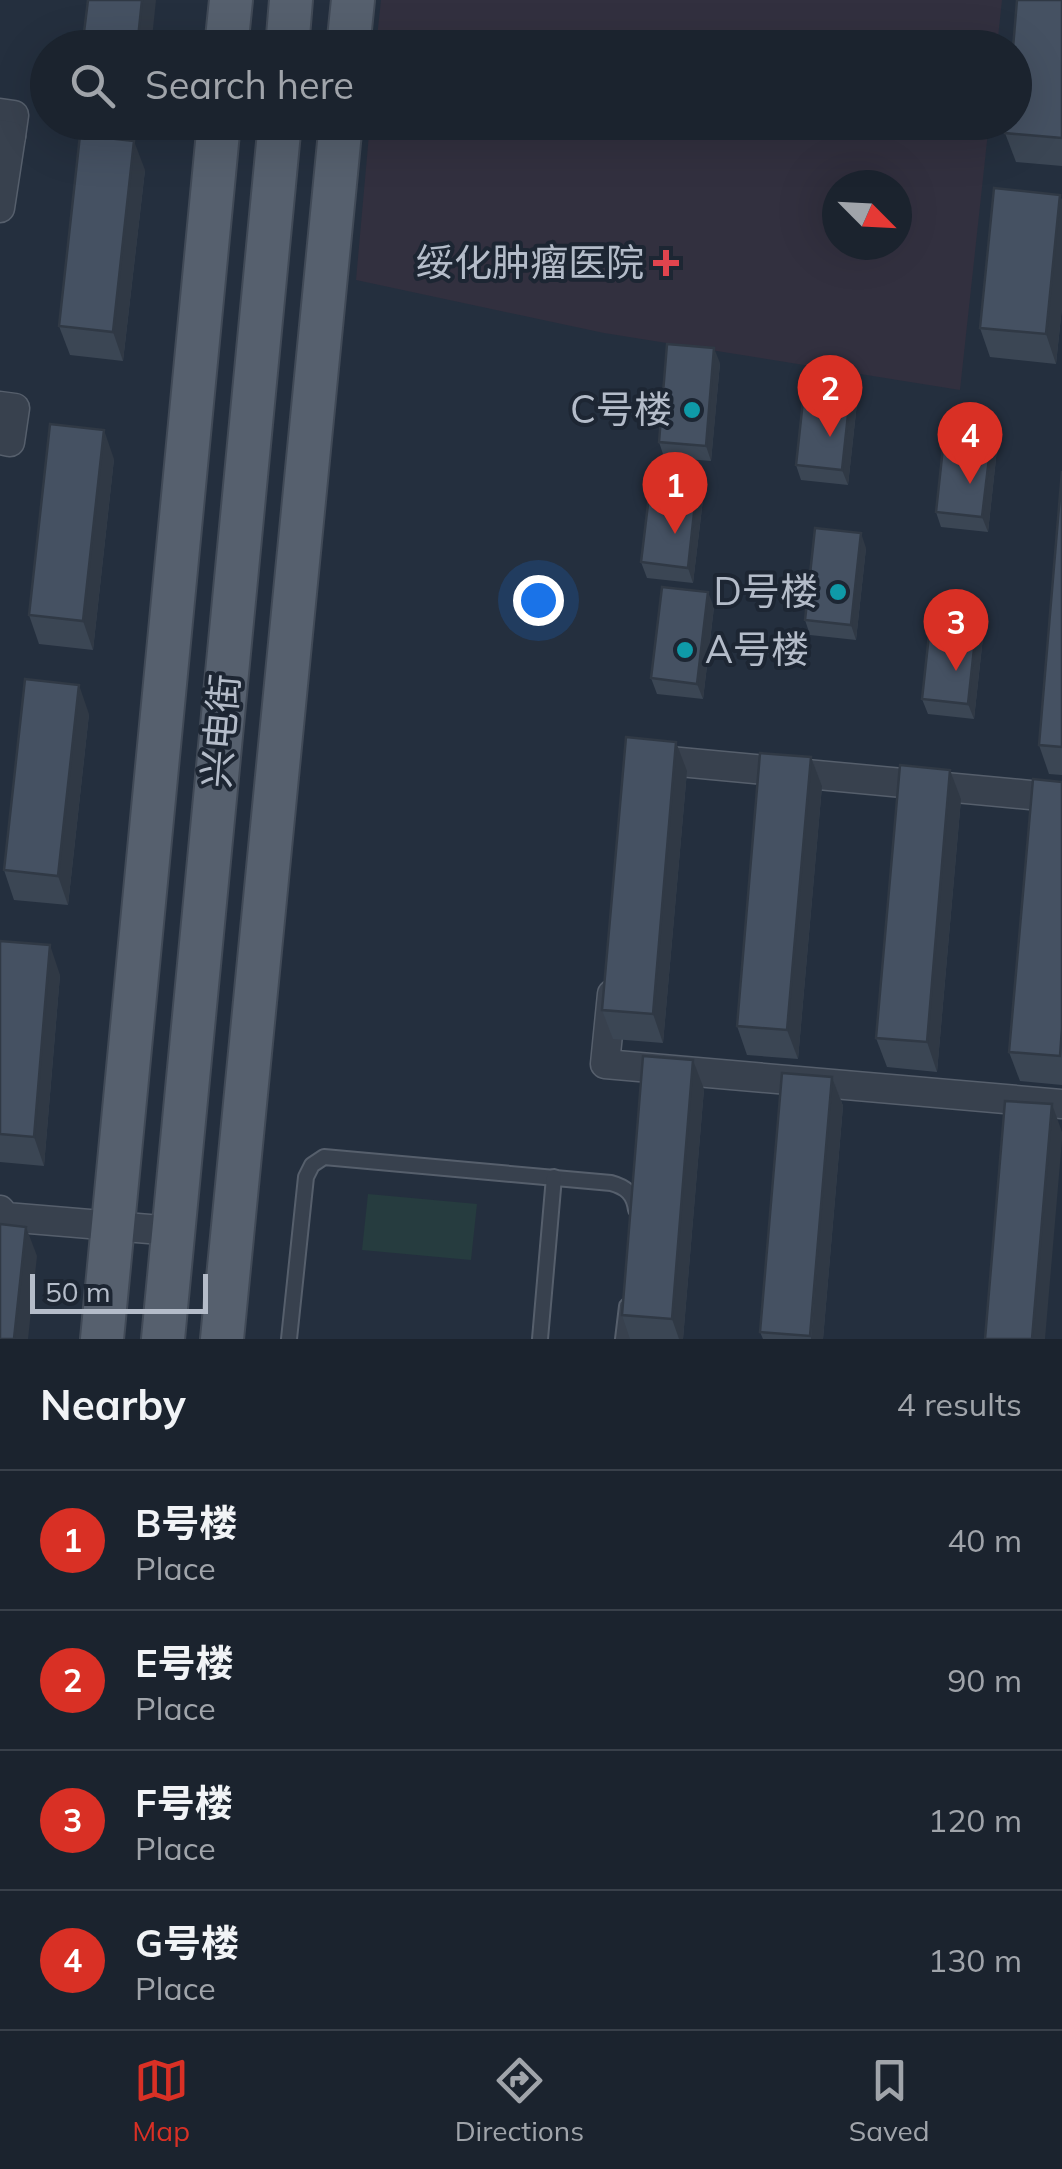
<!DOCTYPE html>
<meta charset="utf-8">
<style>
:root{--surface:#1b232e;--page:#242b36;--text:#f1f3f6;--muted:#a0a4aa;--line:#39404a;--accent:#d93025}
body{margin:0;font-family:Mulish,"Noto Sans SC",sans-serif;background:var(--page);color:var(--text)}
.compass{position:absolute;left:822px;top:170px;width:90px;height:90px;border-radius:50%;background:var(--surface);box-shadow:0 10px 40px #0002;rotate:114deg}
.scale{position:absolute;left:30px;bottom:25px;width:178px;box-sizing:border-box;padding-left:10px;border:5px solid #b4bcc9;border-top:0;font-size:28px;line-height:35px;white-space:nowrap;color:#b4bcc9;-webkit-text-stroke:8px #1d2633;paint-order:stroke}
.you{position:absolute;left:538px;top:600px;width:35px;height:35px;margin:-25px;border:8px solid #fff;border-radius:50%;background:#1a73e8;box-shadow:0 0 0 15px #1a73e833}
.badge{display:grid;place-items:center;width:65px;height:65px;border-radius:50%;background:var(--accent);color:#fff;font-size:32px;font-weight:700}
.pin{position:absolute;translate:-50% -82px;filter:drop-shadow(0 2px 5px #0008)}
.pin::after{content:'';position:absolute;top:52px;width:35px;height:30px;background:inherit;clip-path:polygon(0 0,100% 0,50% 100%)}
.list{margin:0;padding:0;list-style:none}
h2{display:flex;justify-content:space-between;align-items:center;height:130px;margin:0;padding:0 40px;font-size:42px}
h2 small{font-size:32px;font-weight:400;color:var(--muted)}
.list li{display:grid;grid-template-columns:65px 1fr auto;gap:30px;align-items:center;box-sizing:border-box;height:140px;padding:0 40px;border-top:2px solid var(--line)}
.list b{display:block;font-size:38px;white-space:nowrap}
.list p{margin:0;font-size:32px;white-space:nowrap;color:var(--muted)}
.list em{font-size:32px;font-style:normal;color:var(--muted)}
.icon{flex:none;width:55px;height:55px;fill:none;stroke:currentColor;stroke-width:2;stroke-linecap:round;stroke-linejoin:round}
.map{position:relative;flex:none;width:1062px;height:1339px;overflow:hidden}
.search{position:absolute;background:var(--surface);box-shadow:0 10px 40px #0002;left:30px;right:30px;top:30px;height:110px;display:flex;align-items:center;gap:25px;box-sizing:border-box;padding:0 35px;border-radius:55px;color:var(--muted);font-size:38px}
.sheet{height:690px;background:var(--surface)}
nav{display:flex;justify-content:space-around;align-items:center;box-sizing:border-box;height:140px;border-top:2px solid var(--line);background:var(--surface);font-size:28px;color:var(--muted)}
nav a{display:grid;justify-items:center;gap:5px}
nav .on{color:var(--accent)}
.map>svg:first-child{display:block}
.medical{fill:#32303f;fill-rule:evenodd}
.green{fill:#263c3f}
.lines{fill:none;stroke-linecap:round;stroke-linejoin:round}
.service-casing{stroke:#565f6c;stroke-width:18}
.minor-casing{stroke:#565f6c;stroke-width:31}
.primary-casing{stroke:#414a57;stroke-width:46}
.service{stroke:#38414e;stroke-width:14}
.minor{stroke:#38414e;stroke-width:28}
.primary{stroke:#56606e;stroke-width:42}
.wall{fill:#3b4654}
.shaded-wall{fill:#303945}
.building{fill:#455162;stroke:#303945;stroke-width:2.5}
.health-dot{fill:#e0444e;stroke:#1d2633;stroke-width:4}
.culture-dot{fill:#0f9aa8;stroke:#1d2633;stroke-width:4}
.labels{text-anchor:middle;stroke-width:8;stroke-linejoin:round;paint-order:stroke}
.poi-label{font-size:38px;fill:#b4bcc9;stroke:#1d2633;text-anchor:end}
.street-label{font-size:38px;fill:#b4bcc9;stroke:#1d2633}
</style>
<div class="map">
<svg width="1062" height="1339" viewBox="0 0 1062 1339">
<rect width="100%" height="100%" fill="#242f3e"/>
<g class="medical">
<path d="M381 0H1002L997 47H376Z"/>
<path d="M370 123H989L960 390 604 333 356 280ZM837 185H897V245H837Z"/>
</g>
<path class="green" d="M368 1194 477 1204 471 1260 362 1250Z"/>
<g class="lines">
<g class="service-casing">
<g id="service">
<path d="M289 1339 306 1177 312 1165 324 1157 611 1183C626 1187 634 1194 636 1210"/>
<path d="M540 1339 554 1177"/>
<path d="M623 1339 627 1306"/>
</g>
</g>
<g class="minor-casing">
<g id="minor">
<path d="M0 113 14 115 11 136"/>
<path d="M0 134 11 136 0 208"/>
<path d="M0 406 15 408 10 442 0 440"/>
<path d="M648 759 1062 798"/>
<path d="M612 994 605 1064 1062 1104"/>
<path d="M0 1210 6 1217 173 1231"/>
</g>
</g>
<g class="primary-casing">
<g id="primary">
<path d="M226 48 231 0"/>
<path d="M287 48 291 0"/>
<path d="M348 48 353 0"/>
<path d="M102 1339 219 122"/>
<path d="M163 1339 280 122"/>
<path d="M222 1339 341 122"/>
</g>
</g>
<use href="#service" class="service"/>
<use href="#minor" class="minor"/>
<use href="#primary" class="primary"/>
</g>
<g class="wall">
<path d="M1062 0V166L1016 162 1005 133Z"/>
<path d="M145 170 123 361 70 355 59 326Z"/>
<path d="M1060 195 1062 201V307L1056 364 990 357 980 328Z"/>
<path d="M720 363 711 461 664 457 659 442Z"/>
<path d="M858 394 848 485 801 480 796 465Z"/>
<path d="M998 440 988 532 941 527 936 512Z"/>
<path d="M114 459 93 650 39 644 29 615Z"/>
<path d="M1062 471V775L1049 774 1039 745Z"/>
<path d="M704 491 693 583 647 578 641 562Z"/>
<path d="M866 548 856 640 810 635 805 620Z"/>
<path d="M714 607 703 699 657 694 651 678Z"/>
<path d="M984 628 974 719 928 714 922 699Z"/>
<path d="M89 714 68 905 14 900 4 870Z"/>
<path d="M811 757 822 786 798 1059 747 1055 737 1026Z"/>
<path d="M950 770 961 799 937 1072 887 1067 876 1038Z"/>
<path d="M687 771 663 1043 613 1039 602 1010Z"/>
<path d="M1062 782V1085L1020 1081 1009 1052Z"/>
<path d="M0 941 60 975 44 1166 0 1162Z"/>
<path d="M832 1077 843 1106 823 1339H763L760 1332Z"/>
<path d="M704 1089 683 1339H630L622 1315Z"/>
</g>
<g class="shaded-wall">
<path d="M142 0H156L151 48H137Z"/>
<path d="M134 141 145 170 123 361 113 332Z"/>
<path d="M1060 195 1062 201V307L1056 364 1046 334Z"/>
<path d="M714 348 720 363 711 461 706 446Z"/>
<path d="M852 378 858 394 848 485 842 470Z"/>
<path d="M993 425 998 440 988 532 982 517Z"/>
<path d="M104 430 114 459 93 650 83 621Z"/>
<path d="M698 476 704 491 693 583 688 568Z"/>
<path d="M861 533 866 548 856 640 851 625Z"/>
<path d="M708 592 714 607 703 699 697 684Z"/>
<path d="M978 612 984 628 974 719 968 704Z"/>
<path d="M79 685 89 714 68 905 58 876Z"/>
<path d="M676 742 687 771 663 1043 653 1014Z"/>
<path d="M811 757 822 786 798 1059 787 1030Z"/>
<path d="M950 770 961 799 937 1072 927 1042Z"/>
<path d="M50 945 60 975 44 1166 34 1137Z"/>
<path d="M693 1060 704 1089 683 1339H679L672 1319Z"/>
<path d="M832 1077 843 1106 823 1339H811Z"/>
<path d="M1052 1104 1062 1132V1140L1045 1339H1032Z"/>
<path d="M26 1227 37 1256 28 1339H14Z"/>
</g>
<g class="building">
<path d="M88 0H142L137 48H82Z"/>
<path d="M1017 0H1062V138L1005 133 1006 122H1014V48H1013Z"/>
<path d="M80 135 134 141 113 332 59 326Z"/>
<path d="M994 188 1060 195 1046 334 980 328Z"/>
<path d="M667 344 714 348 706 446 659 442Z"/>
<path d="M806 373 852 378 842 470 796 465Z"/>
<path d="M946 420 993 425 982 517 936 512Z"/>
<path d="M50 424 104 430 83 621 29 615Z"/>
<path d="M652 471 698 476 688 568 641 562Z"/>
<path d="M1062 471V747L1039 745Z"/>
<path d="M815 528 861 533 851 625 805 620Z"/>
<path d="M662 587 708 592 697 684 651 678Z"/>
<path d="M932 607 978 612 968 704 922 699Z"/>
<path d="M25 679 79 685 58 876 4 870Z"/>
<path d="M626 737 676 742 653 1014 602 1010Z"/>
<path d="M760 753 811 757 787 1030 737 1026Z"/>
<path d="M900 765 950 770 927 1042 876 1038Z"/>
<path d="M1033 779 1062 782V1028L1060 1056 1009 1052Z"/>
<path d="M0 941 50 945 34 1137 0 1134Z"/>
<path d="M643 1056 693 1060 672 1319 622 1315Z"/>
<path d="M782 1073 832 1077 810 1336 760 1332Z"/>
<path d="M1005 1101 1052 1104 1032 1339H985Z"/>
<path d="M0 1224 26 1227 14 1339H0Z"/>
</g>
<path class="health-dot" d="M661 248h10v10h10v10h-10v10h-10v-10h-10v-10h10z"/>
<g class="culture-dot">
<circle cx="692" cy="410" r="10"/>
<circle cx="838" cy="592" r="10"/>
<circle cx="685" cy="650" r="10"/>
</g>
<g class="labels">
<g class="poi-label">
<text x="644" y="276">绥化肿瘤医院</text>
<text x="672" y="423">C号楼</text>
<text x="818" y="605">D号楼</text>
<text x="705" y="663" text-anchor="start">A号楼</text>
</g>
<g class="street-label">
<text transform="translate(221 731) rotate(-85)" y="13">兴电街</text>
</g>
</g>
</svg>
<svg class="compass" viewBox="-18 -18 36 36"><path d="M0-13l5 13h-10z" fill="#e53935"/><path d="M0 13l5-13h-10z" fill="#a0a4aa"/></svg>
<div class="scale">50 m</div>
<div class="you"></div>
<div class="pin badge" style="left:675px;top:534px">1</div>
<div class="pin badge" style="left:830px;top:437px">2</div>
<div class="pin badge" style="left:956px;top:671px">3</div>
<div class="pin badge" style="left:970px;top:484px">4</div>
<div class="search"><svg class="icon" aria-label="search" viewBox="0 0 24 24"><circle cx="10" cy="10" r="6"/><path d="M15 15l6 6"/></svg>Search here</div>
</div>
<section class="sheet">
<h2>Nearby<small>4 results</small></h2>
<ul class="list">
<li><span class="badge">1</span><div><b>B号楼</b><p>Place</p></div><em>40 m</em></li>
<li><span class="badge">2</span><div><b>E号楼</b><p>Place</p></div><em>90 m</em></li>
<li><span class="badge">3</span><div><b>F号楼</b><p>Place</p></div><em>120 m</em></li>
<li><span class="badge">4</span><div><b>G号楼</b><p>Place</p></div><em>130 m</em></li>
</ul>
</section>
<nav>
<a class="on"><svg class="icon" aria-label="map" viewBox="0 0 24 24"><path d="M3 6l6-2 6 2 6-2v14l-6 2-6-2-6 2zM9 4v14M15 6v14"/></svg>Map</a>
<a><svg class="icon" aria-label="directions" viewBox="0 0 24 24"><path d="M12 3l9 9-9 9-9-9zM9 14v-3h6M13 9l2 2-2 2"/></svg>Directions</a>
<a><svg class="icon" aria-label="saved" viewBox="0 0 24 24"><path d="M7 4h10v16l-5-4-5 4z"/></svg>Saved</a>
</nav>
